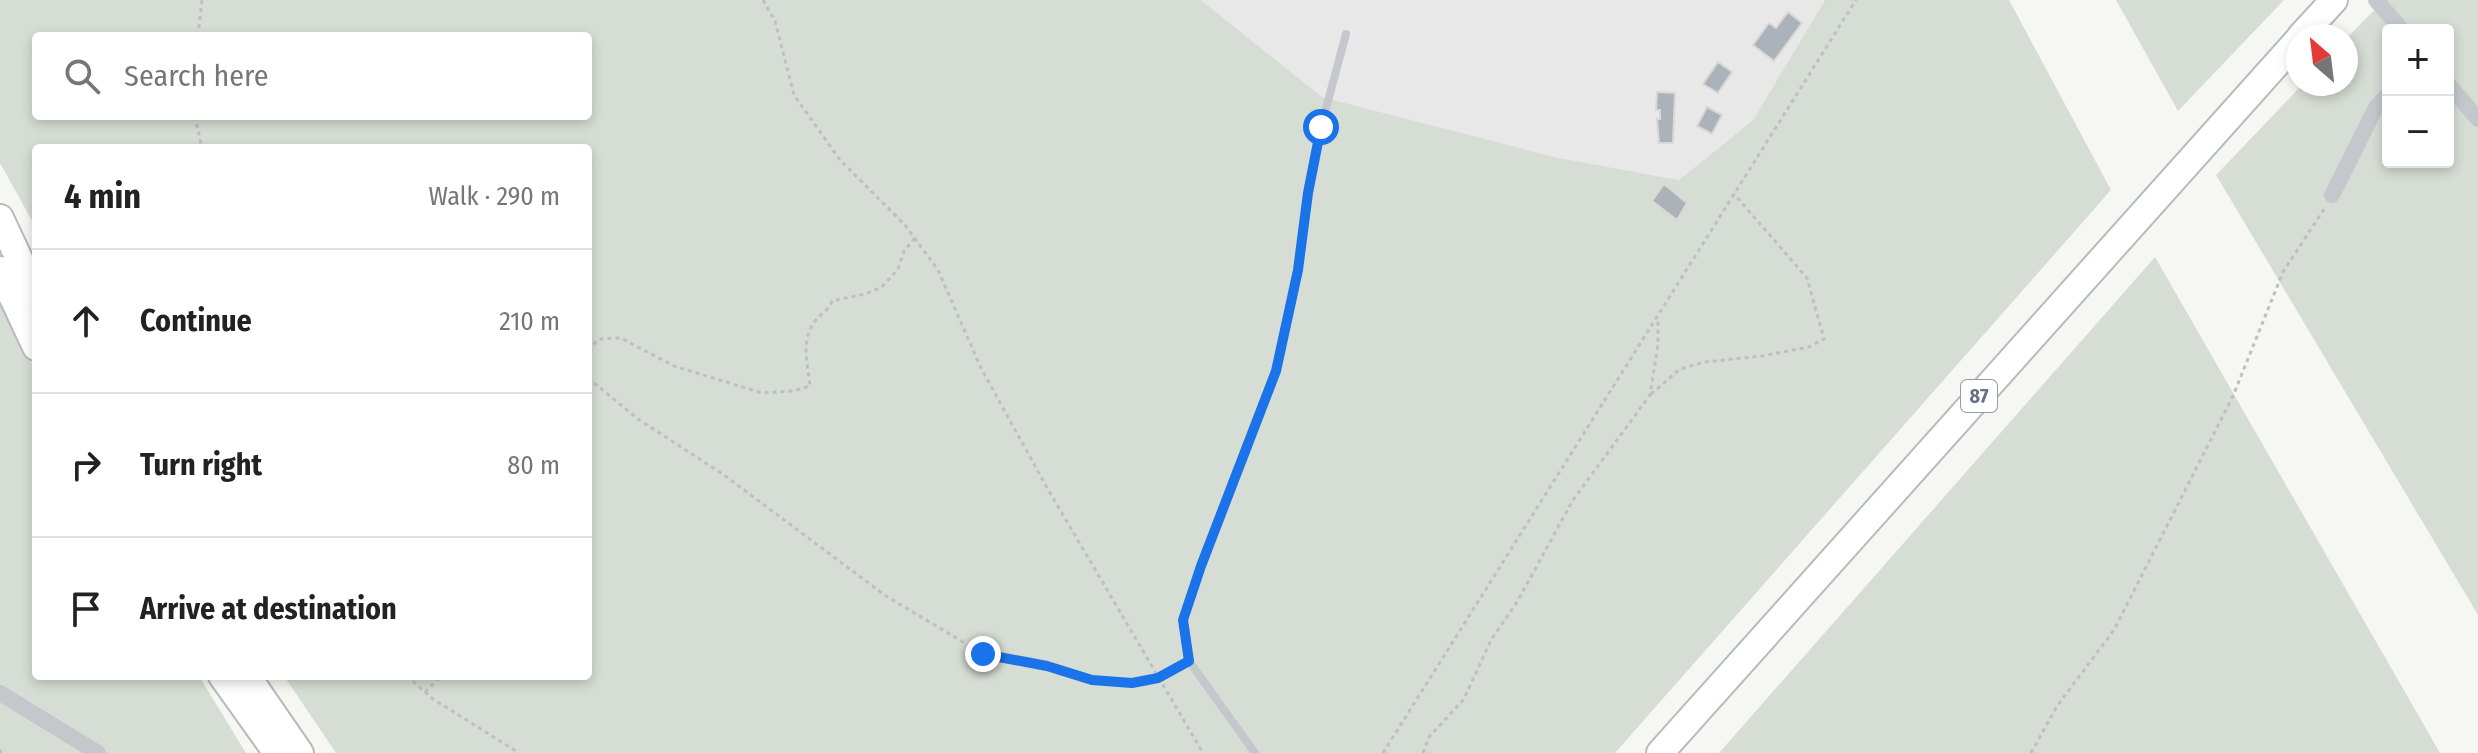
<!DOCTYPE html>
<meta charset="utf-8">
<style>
:root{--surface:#fff;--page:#f6f6f6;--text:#222;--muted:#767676;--line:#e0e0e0}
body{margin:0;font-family:"Fira Sans Condensed",sans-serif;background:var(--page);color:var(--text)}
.controls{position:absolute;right:24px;top:24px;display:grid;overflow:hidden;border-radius:8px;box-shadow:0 4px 12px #0003}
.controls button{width:72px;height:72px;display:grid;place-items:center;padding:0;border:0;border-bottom:2px solid var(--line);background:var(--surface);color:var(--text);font:40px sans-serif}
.compass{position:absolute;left:2286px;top:24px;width:72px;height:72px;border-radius:50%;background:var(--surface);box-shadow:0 4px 12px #0003;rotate:332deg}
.stop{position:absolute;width:24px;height:24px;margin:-18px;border:6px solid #1a73e8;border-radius:50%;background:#fff}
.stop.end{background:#1a73e8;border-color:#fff;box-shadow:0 2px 8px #0008}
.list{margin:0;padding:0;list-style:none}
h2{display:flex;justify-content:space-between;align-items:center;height:104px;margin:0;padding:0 32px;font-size:34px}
h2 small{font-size:26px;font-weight:400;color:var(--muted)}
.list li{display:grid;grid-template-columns:52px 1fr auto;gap:24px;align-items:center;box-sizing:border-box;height:144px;padding:0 32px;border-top:2px solid var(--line)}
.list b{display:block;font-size:30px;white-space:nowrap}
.list em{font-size:26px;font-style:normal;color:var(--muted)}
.icon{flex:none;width:44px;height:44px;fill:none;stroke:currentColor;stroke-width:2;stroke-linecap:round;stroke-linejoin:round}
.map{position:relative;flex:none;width:2478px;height:753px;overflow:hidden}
.search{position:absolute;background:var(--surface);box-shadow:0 4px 12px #0003;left:32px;top:32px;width:560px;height:88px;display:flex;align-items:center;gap:20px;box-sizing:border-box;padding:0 28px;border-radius:8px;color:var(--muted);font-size:30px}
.panel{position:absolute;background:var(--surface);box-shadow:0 4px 12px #0003;left:32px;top:144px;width:560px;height:536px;border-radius:8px}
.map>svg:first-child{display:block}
.built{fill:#e7e8e7}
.green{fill:#d6ddd4;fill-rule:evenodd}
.building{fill:#acb2b9;stroke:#d8d8d6;stroke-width:2}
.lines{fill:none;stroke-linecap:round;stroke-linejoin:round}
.primary-casing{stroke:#b7babf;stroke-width:30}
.trunk-casing{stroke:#b7b9bd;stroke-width:30}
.path{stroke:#bebfc2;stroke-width:3;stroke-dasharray:4 4;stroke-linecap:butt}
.service{stroke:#c4c7cb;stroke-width:8}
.minor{stroke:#c4c7cb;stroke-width:16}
.primary{stroke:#fff;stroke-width:26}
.trunk{stroke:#fff;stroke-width:26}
.route{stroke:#1a73e8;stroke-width:10}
.labels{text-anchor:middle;stroke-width:8;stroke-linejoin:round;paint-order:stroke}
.shield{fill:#fff;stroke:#939ca9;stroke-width:2}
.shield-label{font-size:20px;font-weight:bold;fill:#657284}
</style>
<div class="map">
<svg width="2478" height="753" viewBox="0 0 2478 753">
<rect width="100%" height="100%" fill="#f6f7f3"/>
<path class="built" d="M1201 0H1825L1753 120 1679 180 1559 158 1322 97Z"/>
<g class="green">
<path d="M0 0H1201L1322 97 1559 158 1679 180 1753 120 1825 0H2009L2111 190 1615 753H336L284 676H588V148H36V228L0 163ZM36 36H588V116H36Z"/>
<path d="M2116 0H2284L2178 111Z"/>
<path d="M2384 0H2478V615L2216 175 2303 84H2346V39ZM2388 30H2448V162H2388Z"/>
<path d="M2155 257 2440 753H1719Z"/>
<path d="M0 299 36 372V676H199L246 753H0Z"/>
</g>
<g class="building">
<path d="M1788 12 1802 23 1774 61 1753 45 1769 23 1776 28Z"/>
<path d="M1718 62 1732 72 1718 93 1703 84Z"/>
<path d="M1657 92 1675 93 1673 143H1659L1657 119H1660V110H1656Z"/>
<path d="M1707 107 1722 115 1712 134 1697 126Z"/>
<path d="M1664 184 1687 203 1677 220 1652 201Z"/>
</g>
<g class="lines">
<g class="primary-casing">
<g id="primary">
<path d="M2301 36 2334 0"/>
<path d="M1660 753 2298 40"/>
</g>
</g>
<g class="trunk-casing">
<g id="trunk">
<path d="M0 218 36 295"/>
<path d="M0 270 36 347"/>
<path d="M222 676 277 753"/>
<path d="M247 676 300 753"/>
</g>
</g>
<g class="path">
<path d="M763 0 775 21 794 95 840 160 905 225 938 270 981 368 1046 486 1203 753"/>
<path d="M198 36 202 0"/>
<path d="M195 116 202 148"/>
<path d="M588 350 599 339 621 338 674 366 762 393 793 391 810 386C808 364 800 341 815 321 821 313 828 312 832 301L865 294 882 287 898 269 904 251 915 238"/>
<path d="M588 378 638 419 724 475 886 596 983 654 1047 666 1092 680 1132 683 1158 678 1178 667"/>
<path d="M1651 394 1680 369 1705 362 1762 356 1809 347 1824 339 1807 278 1734 194"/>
<path d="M407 676 433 699 519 753"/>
<path d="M425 692 441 676"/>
<path d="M0 750 1 753"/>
<path d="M1383 753 1856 0"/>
<path d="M1423 753 1429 737 1464 699 1491 640 1517 602 1573 500 1650 395 1658 344V318"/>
<path d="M2031 753 2057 706 2114 630 2233 396 2283 272 2324 209"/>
</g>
<path class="service" d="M1255 753 1189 661 1183 620 1201 566 1276 371 1298 270 1308 193 1321 127 1346 34"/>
<g class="minor">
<path d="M2376 0 2402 30"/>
<path d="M2448 84 2478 119"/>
<path d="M2332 195 2376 107 2388 95"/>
<path d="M0 693 98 753"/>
</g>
<use href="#primary" class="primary"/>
<use href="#trunk" class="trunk"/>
</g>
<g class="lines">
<path class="route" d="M983 654 1047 666 1092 680 1132 683 1158 678 1189 661 1183 620 1201 566 1276 371 1298 270 1308 193 1321 127"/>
</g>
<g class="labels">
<rect class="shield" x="1961" y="380" width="36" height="32" rx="6"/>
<g class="shield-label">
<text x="1979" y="403">87</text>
</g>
</g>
</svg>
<div class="controls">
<button>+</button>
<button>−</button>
</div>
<svg class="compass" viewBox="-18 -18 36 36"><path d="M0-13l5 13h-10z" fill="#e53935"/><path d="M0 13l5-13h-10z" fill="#767676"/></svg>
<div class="stop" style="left:1321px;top:127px"></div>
<div class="stop end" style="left:983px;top:654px"></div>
<div class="search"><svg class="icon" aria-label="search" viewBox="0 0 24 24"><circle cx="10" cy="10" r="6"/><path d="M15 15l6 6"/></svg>Search here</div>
<section class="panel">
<h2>4 min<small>Walk · 290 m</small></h2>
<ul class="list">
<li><svg class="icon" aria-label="ahead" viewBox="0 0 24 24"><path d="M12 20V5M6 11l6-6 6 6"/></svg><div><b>Continue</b></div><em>210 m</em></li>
<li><svg class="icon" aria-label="right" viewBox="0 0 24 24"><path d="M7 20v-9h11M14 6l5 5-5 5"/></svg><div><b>Turn right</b></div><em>80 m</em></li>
<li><svg class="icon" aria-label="arrive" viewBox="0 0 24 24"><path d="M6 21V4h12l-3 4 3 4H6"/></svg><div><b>Arrive at destination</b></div></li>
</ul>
</section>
</div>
